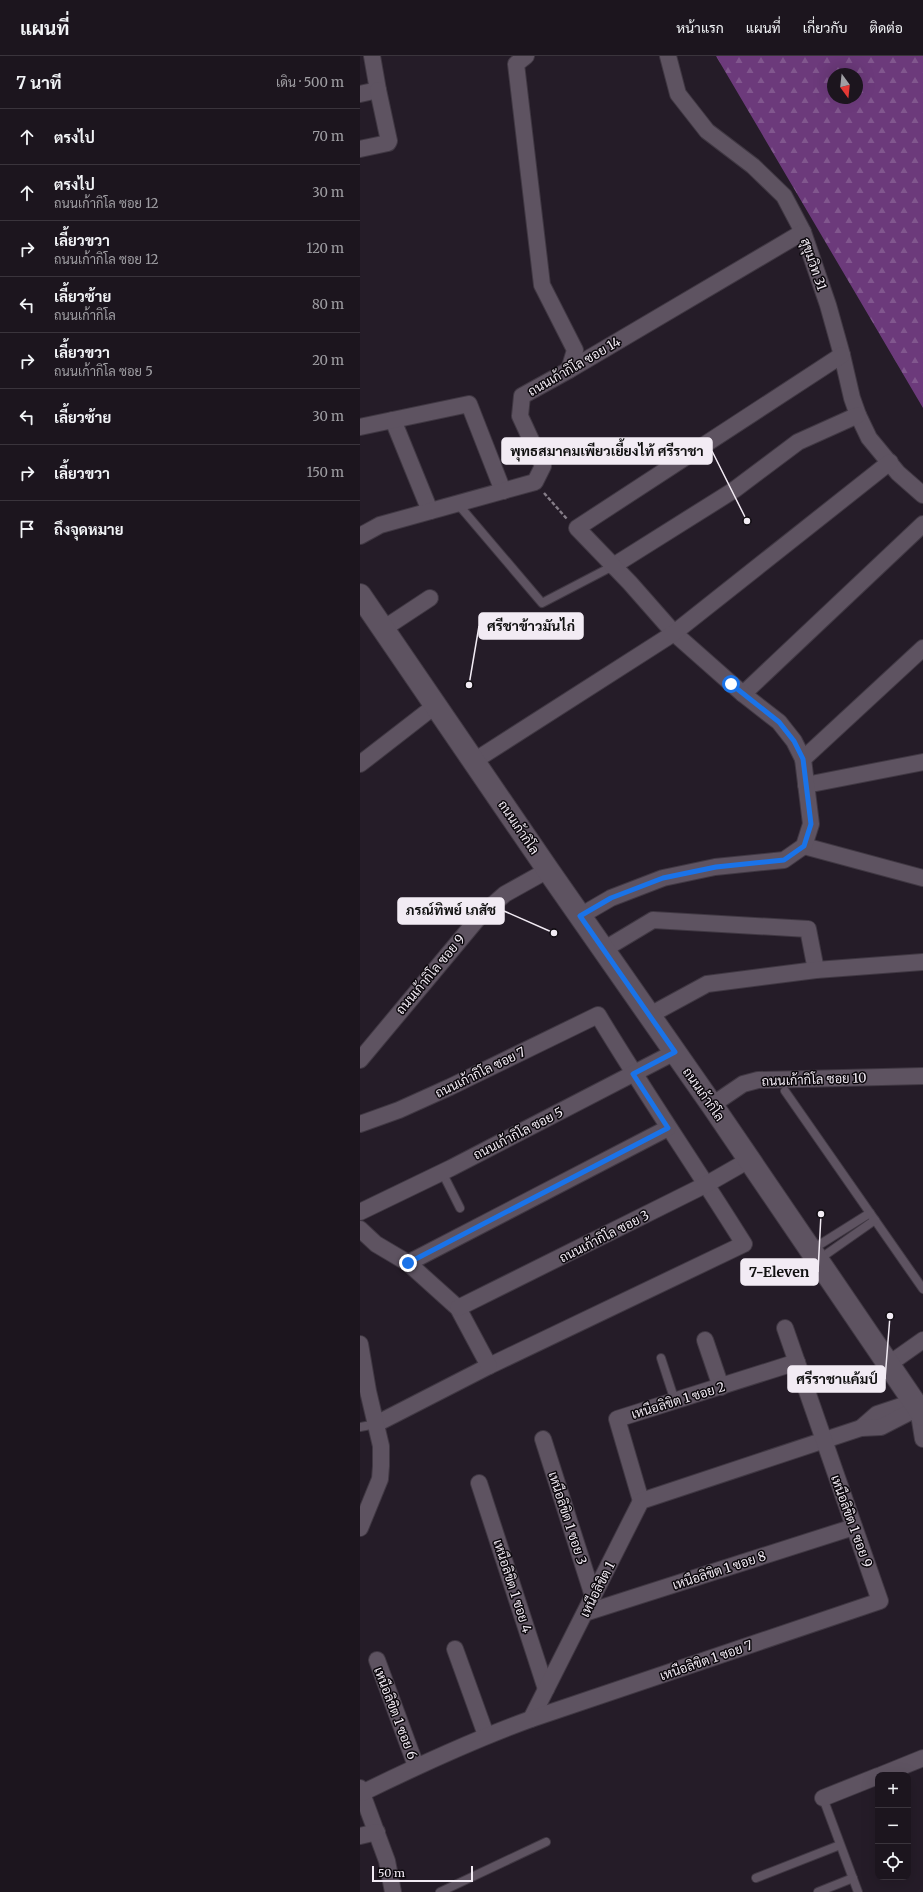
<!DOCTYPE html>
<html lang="th">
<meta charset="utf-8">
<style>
:root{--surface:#1c151e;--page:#251e27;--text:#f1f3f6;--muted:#a09fa4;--line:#3a343c}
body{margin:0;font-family:Merriweather,Sarabun,serif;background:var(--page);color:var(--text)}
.controls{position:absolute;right:12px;bottom:12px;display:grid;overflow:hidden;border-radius:8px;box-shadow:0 4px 16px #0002}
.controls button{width:36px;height:36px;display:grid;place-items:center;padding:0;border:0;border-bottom:1px solid var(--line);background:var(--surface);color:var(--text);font:20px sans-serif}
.compass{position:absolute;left:467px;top:12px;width:36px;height:36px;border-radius:50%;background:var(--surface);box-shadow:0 4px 16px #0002;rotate:165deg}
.scale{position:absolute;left:12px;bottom:10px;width:101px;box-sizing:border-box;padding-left:4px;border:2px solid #f2ebf4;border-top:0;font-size:11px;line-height:14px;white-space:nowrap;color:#f2ebf4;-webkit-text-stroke:3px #0c080d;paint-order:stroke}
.stop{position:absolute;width:12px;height:12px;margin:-9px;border:3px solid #1a73e8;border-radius:50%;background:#fff}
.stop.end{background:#1a73e8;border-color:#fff;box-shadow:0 1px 4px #0008}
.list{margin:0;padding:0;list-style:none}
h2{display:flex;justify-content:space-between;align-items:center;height:52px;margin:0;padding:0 16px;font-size:17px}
h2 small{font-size:13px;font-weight:400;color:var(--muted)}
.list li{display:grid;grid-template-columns:26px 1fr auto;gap:12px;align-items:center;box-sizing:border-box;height:56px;padding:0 16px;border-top:1px solid var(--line)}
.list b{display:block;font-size:15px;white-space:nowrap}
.list p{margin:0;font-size:13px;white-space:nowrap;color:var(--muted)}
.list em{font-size:13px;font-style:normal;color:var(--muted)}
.icon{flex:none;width:22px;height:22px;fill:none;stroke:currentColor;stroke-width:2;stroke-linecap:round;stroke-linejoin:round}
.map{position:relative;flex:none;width:563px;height:1836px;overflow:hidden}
header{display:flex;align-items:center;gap:24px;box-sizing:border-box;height:56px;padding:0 20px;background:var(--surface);border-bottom:1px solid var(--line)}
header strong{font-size:19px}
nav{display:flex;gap:22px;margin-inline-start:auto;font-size:14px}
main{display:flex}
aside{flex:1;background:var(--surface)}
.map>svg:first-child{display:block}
.forest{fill:url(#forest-firs);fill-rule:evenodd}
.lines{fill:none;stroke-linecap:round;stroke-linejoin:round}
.lane-casing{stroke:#403843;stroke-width:10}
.street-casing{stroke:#403843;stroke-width:18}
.secondary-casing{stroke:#403843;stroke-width:24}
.path{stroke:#857d88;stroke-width:2.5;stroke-dasharray:4 2;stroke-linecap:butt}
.lane{stroke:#5e5361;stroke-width:8}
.street{stroke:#5e5361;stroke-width:16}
.secondary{stroke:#5e5361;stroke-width:22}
.route{stroke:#1a73e8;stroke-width:5}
.labels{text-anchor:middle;stroke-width:3;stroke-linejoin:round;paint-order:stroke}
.street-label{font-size:13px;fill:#f2ebf4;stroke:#0c080d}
.leader{fill:none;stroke:#f2ebf4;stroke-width:1.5}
.callout-dot{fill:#f2ebf4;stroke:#0c080d;stroke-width:1.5}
.callout{fill:#f2ebf4;stroke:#f2ebf4;stroke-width:1.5}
.callout-label{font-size:14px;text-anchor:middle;font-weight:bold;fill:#111}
</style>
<header>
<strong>แผนที่</strong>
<nav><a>หน้าแรก</a><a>แผนที่</a><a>เกี่ยวกับ</a><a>ติดต่อ</a></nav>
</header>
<main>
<aside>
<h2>7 นาที<small>เดิน · 500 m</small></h2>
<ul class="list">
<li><svg class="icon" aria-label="ahead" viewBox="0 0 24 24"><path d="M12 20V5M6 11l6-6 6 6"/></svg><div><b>ตรงไป</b></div><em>70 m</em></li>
<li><svg class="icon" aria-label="ahead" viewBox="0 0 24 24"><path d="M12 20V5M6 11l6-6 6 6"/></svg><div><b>ตรงไป</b><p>ถนนเก้ากิโล ซอย 12</p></div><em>30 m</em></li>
<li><svg class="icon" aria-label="right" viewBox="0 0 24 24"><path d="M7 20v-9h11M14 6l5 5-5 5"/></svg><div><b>เลี้ยวขวา</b><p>ถนนเก้ากิโล ซอย 12</p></div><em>120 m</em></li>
<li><svg class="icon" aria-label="left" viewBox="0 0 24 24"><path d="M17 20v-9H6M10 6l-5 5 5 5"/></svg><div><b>เลี้ยวซ้าย</b><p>ถนนเก้ากิโล</p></div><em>80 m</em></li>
<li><svg class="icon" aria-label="right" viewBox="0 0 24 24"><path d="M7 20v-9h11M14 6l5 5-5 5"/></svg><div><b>เลี้ยวขวา</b><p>ถนนเก้ากิโล ซอย 5</p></div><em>20 m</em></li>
<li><svg class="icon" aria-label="left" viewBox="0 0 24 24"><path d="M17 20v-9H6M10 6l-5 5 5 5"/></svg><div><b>เลี้ยวซ้าย</b></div><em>30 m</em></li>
<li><svg class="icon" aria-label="right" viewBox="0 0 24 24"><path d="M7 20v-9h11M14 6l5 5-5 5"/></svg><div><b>เลี้ยวขวา</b></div><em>150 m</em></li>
<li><svg class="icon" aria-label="arrive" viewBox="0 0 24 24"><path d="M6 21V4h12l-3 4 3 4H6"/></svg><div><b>ถึงจุดหมาย</b></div></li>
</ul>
</aside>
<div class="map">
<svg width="563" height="1836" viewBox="0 0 563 1836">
<defs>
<pattern id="forest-firs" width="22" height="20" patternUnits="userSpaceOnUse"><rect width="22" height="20" fill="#6c3a7b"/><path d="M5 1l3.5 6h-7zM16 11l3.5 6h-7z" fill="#81578e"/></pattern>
</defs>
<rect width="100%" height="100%" fill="#251c28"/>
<path class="forest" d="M356 0H563V352ZM473 18H497V42H473Z"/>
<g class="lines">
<g class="lane-casing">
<g id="lane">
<path d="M97 447 182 547 253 510"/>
<path d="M425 1035 563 1233"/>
<path d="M82 1116 100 1152"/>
<path d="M451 1194 510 1157"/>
<path d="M458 1204 515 1164"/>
<path d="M301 1302 315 1345"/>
<path d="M0 1371 16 1368"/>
<path d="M463 1742 498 1836"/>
<path d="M396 1822 480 1789"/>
<path d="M80 1836 186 1786"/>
<path d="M458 1836 493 1822"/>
</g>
</g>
<g class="street-casing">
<g id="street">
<path d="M166 0 156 8 182 229 215 294 209 314"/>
<path d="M308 0 318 38 347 75 393 110 424 140 443 176 468 249 482 299 492 342 498 359 509 382 538 417 563 439"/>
<path d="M0 38 18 34 12 0"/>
<path d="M0 93 28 87 29 85 18 34"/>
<path d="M33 364 70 455"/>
<path d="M0 371 109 348 143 435"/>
<path d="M0 480 20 469 175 426 183 410 160 360 162 340 209 314 443 176"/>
<path d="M253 510 374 434 438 386 498 359"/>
<path d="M23 573 70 542"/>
<path d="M383 638 563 468"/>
<path d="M443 703 434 685 419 666 383 638 314 577 270 527 217 472 482 299"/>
<path d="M114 705 314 577 530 406"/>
<path d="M0 708 76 649"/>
<path d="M446 729 563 706"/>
<path d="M444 790 563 822"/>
<path d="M220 860 251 842 303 822 355 811 424 804 444 790 451 768 443 703 563 592"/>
<path d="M243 894 293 864 448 873 456 914"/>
<path d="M290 959 347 928 456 914 563 906"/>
<path d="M0 1004 120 860 145 838 188 814"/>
<path d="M352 1049 383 1028 398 1024 563 1020"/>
<path d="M0 1068 39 1054 90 1031 238 959C285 1037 336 1111 384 1188L129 1310 16 1368"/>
<path d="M0 1156 91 1112 315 996"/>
<path d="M0 1173 16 1188 48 1207 98 1252 129 1310"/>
<path d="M48 1207 308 1072"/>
<path d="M98 1252 347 1128 389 1104"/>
<path d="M345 1284 361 1331"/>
<path d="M0 1288 8 1335 21 1390V1410L20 1423 0 1472"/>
<path d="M529 1308 563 1284"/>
<path d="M501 1372 517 1358 550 1347"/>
<path d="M183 1383 233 1540"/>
<path d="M119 1427 186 1633"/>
<path d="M281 1445 257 1363 437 1306"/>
<path d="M225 1557 494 1471"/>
<path d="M95 1593 126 1679"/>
<path d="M17 1604 56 1710"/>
<path d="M171 1663 281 1445 501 1372 521 1371 558 1352 563 1383"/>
<path d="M521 1719 563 1702"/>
<path d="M0 1732 27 1805 33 1836"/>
<path d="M2 1737C57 1710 113 1684 171 1663L520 1545 425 1272"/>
<path d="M463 1742 518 1720"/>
<path d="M0 1780 17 1776"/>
</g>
</g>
<g class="secondary-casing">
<path id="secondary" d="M0 539 188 814 352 1049 563 1359"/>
</g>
<path class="path" d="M184 437 207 463"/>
<use href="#lane" class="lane"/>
<use href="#street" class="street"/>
<use href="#secondary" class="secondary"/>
</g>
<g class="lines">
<path class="route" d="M48 1207 308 1072 273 1018 315 996 220 860 251 842 303 822 356 811 424 804 444 790 451 768 443 703 434 685 419 666 371 628"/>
</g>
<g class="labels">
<g class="street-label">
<text transform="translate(454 208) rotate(71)" y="5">สุขุมวิท 31</text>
<text transform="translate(214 310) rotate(-30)" y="5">ถนนเก้ากิโล ซอย 14</text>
<text transform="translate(159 771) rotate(56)" y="5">ถนนเก้ากิโล</text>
<text transform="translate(70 918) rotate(-50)" y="5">ถนนเก้ากิโล ซอย 9</text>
<text transform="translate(120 1016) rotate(-26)" y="5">ถนนเก้ากิโล ซอย 7</text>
<text transform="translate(454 1023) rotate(-2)" y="5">ถนนเก้ากิโล ซอย 10</text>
<text transform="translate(344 1038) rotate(55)" y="5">ถนนเก้ากิโล</text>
<text transform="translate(158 1077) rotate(-27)" y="5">ถนนเก้ากิโล ซอย 5</text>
<text transform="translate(244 1180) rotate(-27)" y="5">ถนนเก้ากิโล ซอย 3</text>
<text transform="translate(318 1344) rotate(-17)" y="5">เหนือลิขิต 1 ซอย 2</text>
<text transform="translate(208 1462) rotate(72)" y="5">เหนือลิขิต 1 ซอย 3</text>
<text transform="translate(492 1465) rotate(70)" y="5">เหนือลิขิต 1 ซอย 9</text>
<text transform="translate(359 1514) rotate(-18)" y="5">เหนือลิขิต 1 ซอย 8</text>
<text transform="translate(153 1530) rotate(72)" y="5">เหนือลิขิต 1 ซอย 4</text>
<text transform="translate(237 1533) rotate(-63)" y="5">เหนือลิขิต 1</text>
<text transform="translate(346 1604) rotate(-19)" y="5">เหนือลิขิต 1 ซอย 7</text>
<text transform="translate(36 1657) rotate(69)" y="5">เหนือลิขิต 1 ซอย 6</text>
</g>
</g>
<path class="leader" d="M387 465L352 395M109 629L119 570M194 877L144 855M461 1158L458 1216M530 1260L525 1323"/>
<g class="callout-dot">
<circle cx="387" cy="465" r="4"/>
<circle cx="109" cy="629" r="4"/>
<circle cx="194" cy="877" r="4"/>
<circle cx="461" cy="1158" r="4"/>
<circle cx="530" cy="1260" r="4"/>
</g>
<g class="callout">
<rect x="142" y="382" width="210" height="26" rx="4"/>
<rect x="119" y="557" width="104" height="26" rx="4"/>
<rect x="38" y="842" width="106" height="26" rx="4"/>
<rect x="381" y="1203" width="77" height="26" rx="4"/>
<rect x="428" y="1310" width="97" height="26" rx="4"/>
</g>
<g class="callout-label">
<text x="247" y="400">พุทธสมาคมเพียวเยี้ยงไท้ ศรีราชา</text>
<text x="171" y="575">ศรีชาข้าวมันไก่</text>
<text x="91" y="859">ภรณ์ทิพย์ เภสัช</text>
<text x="419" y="1221">7-Eleven</text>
<text x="477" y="1328">ศรีราชาแค้มป์</text>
</g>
</svg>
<div class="controls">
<button>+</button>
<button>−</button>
<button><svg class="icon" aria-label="locate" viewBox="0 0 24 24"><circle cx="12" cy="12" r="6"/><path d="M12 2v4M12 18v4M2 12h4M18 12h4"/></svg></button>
</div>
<svg class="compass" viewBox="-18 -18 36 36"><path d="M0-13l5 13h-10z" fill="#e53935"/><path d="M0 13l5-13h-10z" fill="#a09fa4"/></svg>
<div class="scale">50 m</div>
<div class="stop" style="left:371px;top:628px"></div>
<div class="stop end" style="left:48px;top:1207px"></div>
</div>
</main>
